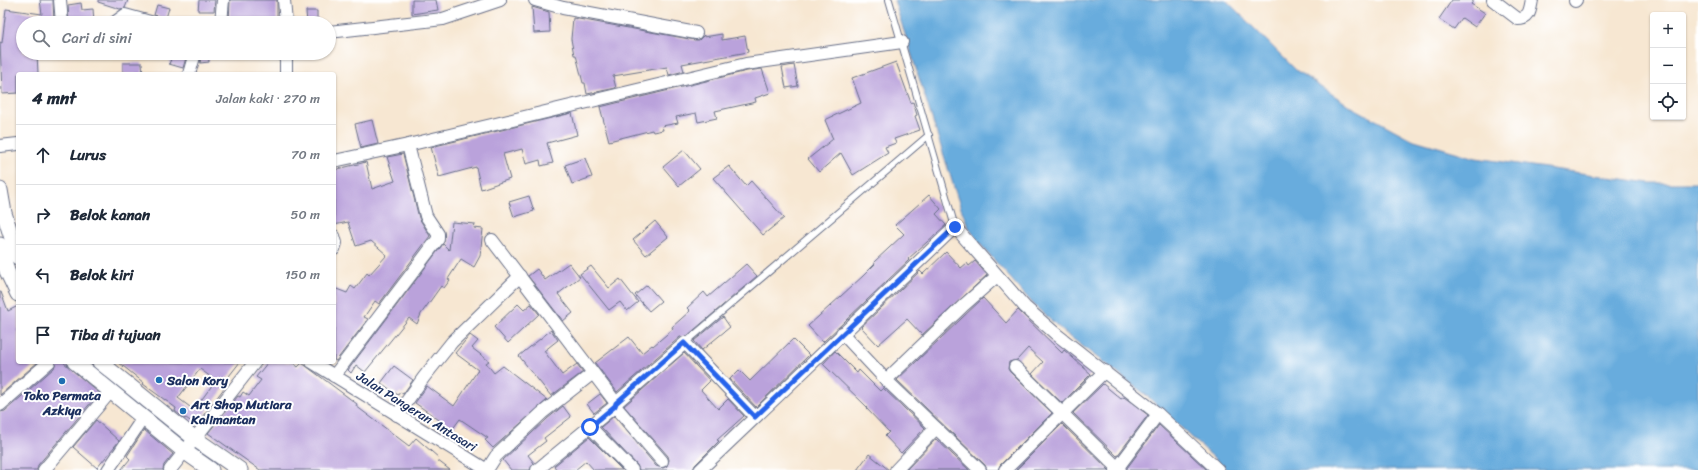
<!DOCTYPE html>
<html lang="id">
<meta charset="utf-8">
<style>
:root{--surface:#fff;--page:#f6f6f7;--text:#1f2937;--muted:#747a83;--line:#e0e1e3}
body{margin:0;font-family:Sriracha,sans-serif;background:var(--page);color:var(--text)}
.controls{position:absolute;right:12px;top:12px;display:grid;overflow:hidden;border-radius:4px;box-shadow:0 1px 3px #0004}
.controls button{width:36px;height:36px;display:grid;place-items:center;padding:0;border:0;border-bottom:1px solid var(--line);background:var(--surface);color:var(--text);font:20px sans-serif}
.stop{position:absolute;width:12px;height:12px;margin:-9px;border:3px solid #2563eb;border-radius:50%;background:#fff}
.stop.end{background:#2563eb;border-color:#fff;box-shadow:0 1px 4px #0008}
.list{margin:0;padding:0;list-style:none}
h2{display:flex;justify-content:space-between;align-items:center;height:52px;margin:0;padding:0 16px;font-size:17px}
h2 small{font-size:13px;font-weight:400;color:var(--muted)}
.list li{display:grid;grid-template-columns:26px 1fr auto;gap:12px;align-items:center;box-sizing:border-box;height:60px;padding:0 16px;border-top:1px solid var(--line)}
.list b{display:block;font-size:15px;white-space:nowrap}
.list em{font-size:13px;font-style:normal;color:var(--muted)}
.icon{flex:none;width:22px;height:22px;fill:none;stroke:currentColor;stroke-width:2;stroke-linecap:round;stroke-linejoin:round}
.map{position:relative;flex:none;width:1698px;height:470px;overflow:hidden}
.search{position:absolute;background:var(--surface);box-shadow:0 1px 3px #0004;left:16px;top:16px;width:320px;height:44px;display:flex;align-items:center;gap:10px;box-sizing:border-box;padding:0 14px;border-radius:22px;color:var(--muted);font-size:15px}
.panel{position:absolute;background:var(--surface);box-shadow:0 1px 3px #0004;left:16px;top:72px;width:320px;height:292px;border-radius:4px}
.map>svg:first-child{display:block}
.water{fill:#68acdd;stroke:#426e9e}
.building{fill:#baa2db;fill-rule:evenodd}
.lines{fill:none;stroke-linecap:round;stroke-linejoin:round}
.service-casing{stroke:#686f87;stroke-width:8}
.minor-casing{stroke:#686f87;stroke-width:14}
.tertiary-casing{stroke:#686f87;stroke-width:17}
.service{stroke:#fff;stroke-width:6}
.minor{stroke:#fff;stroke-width:12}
.tertiary{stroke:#fff;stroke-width:15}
.route{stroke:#2563eb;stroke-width:5}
.poi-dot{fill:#1f6fb2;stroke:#fff;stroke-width:1.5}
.labels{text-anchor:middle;stroke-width:4;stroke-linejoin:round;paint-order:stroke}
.poi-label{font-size:13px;font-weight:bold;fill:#1b2f5e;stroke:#fff;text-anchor:start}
.street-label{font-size:13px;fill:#1b2f5e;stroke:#fff}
</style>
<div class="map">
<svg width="1698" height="470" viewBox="0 0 1698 470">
<rect width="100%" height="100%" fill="#fff"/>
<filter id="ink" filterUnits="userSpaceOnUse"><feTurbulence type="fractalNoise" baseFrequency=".025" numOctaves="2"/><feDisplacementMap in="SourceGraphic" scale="8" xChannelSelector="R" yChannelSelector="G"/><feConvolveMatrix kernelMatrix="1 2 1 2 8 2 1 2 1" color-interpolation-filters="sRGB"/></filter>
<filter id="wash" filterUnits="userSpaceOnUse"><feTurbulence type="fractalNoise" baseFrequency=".012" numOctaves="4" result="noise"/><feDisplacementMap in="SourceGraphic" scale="16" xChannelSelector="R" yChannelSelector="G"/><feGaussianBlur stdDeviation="0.9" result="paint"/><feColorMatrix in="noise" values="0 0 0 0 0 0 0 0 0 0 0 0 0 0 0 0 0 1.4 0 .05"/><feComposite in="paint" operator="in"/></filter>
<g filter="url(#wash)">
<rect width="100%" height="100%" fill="#f7e7d2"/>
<path class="water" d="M894 0H1226L1297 71 1350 106 1411 139 1476 158 1650 183H1698V470H1227L1146 395 1064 332 1035 306 980 244 969 228 960 206Z"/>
<g id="blocks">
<g class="building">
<path d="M40 0H53L54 23H23V53H37L38 74H18V93L2 94 0 42 2 43 6 9 42 14Z"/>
<path d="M98 0H128L125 8 120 9 98 2Z"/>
<path d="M199 0H215L214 11H198Z"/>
<path d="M230 0H277V23H229Z"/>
<path d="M412 0H436L438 10 412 14Z"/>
<path d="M1452 0H1474L1471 4 1485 13 1475 27 1462 18 1454 29 1439 19Z"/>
<path d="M81 3 82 10 93 9 94 23H69L68 5Z"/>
<path d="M157 5 169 8 166 18 154 15Z"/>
<path d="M532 7 549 12 550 32 534 33Z"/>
<path d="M306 11H317V23H307Z"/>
<path d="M573 18 695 40H699L704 35V37L722 34V40L745 36 748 52 682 64 684 71 669 75 667 67 613 76 616 88 587 94 585 83H583L576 55H574L571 39Z"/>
<path d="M202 53H208L209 62 200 63Z"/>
<path d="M173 54 186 58 183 68 169 64Z"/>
<path d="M896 62 911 103 913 102 917 115 915 116 920 130 894 139 896 143 885 147 888 153 853 175 841 153 819 172 808 159 833 139 825 120 861 103 852 78Z"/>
<path d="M123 63H142L143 74H123Z"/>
<path d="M794 65 798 86 786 88 782 67Z"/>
<path d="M762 69 770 93 755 98 756 102 715 111 717 118 698 122 696 113 676 117 678 123 662 126 663 130 653 132 652 130 609 141 600 107 747 71Z"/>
<path d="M572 113 577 135 547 143 553 163 541 166 540 160 526 164 522 149 503 154 510 179 481 189 476 167 439 177 431 147Z"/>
<path d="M372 120 378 144 361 148 355 124Z"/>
<path d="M684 150 700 169 679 186 663 167Z"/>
<path d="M403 154 419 218 430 236 379 304 375 301 364 317 368 319 336 361 334 360V288L347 293 351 286 355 289 367 273 369 275 387 255 371 241 356 246 348 222 334 225V170L366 162 372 189 395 181 387 157Z"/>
<path d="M585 158 592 177 572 184 565 165Z"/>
<path d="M729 166 746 186 751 181 784 218 763 235 713 178Z"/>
<path d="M929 195 941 209 936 214 946 225 908 259 909 260 823 342 808 326 863 276 875 264 874 262 904 234 895 225Z"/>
<path d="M529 196 534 211 514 217 509 202Z"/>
<path d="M655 221 668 237 646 255 633 240Z"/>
<path d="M452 222 475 224 474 228 483 229 480 256 474 267 461 259 448 279 450 280 444 288 441 286 421 314 417 324 409 318 365 372 356 365 351 373 348 370 443 244 449 250Z"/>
<path d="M946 252 961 268 967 263 969 266 975 261 987 275 922 335 907 319 878 345 861 327 920 271 923 274Z"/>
<path d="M569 263 580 277 558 294 573 313 563 321 528 276 537 269 545 280Z"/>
<path d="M746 264 757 276 687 336 680 337 617 392 595 363 629 337 642 353 652 345 653 346 673 329 672 327 690 311 687 308 704 292 708 297Z"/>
<path d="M591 266 609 288 620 279 638 302 627 311 620 302 609 310 580 274Z"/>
<path d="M647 285 661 301 649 311 635 295Z"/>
<path d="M0 292H1L8 311 18 306V362H38L0 395Z"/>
<path d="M983 298 1006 323 1018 310 1062 353 1064 350 1091 374 1062 403 1032 374 1043 362 1028 348 1017 360 1009 362 1008 369 1010 372 1052 413 1000 465 998 470H987L985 465 897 380Z"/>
<path d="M518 304 524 310 531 304 539 314 508 343 494 327Z"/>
<path d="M723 317 730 327 702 350 694 341Z"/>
<path d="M551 330 558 340 544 351 562 375 577 364 583 372 551 396 519 356Z"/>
<path d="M470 335 478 341 472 348 489 361 486 363 494 373 503 366 547 400 493 448 485 440 488 438 460 419 449 434 439 427 442 422 415 403 427 386 454 406 478 370 455 353Z"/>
<path d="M793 339 809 355 756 407 730 379 739 370 750 381Z"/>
<path d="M835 351 857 373 859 370 880 391 883 388 925 428 901 453 885 436 889 432 866 408 867 407 823 364Z"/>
<path d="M684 353 710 381 701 390 718 409 728 399 744 416 717 440 719 441 695 465 693 470H639L637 465 601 427 614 416 656 466 663 468 667 466 669 460 668 456 624 406Z"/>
<path d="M56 362H63L99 393 38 465 37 470H0V412L5 411 54 368Z"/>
<path d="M118 362H240L222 385 225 387 196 425 186 418 185 419 175 411 176 408 143 384 144 383ZM200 369 219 383 216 380 194 410 178 398Z"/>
<path d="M268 362H292L298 367 302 363 357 404 356 406 409 446 416 438 439 458 437 460 450 470H260L208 433 238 396 240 397 243 392 249 396 261 380 256 377Z"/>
<path d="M394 366 413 380 403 394 400 392 398 395 381 383Z"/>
<path d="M1103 384 1121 399 1124 397 1148 415 1117 456 1073 413Z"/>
<path d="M600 394 607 403 594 413 587 404Z"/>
<path d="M563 406 571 417 544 438 546 441 528 455 534 463 530 470H511L503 460 547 419Z"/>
<path d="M96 420 119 441 97 468 73 447Z"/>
<path d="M1062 424 1109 470H1016Z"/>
<path d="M1159 425 1207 470H1127V468Z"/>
<path d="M144 430 173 454 164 465 163 470H121L130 459 127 456Z"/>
<path d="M589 437 622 470H594L586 461 575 470H557L554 466Z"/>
<path d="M936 439 969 470H906Z"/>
<path d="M869 454 889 470H857Z"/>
</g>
</g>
</g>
<g filter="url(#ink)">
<use href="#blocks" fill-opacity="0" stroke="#686f87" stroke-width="1"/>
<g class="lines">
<g class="service-casing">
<g id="service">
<path d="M889 0 955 227"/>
<path d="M685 343 929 135"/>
</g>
</g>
<g class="minor-casing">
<g id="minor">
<path d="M60 0 62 23"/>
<path d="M284 0 286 23"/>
<path d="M535 0 563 8 696 33"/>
<path d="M1493 0 1518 19C1530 19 1530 10 1532 0"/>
<path d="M1575 1 1576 0"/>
<path d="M114 23 125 15 154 23"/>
<path d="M221 23 223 0"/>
<path d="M329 32 443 19 500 0"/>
<path d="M189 74 195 53"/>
<path d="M286 74V53"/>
<path d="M0 146 18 144"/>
<path d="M334 161 408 145 746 64 902 42"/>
<path d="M334 236 336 243 334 249"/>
<path d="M492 240 616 403"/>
<path d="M842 333 886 380 980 470"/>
<path d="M312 362 487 470"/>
<path d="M1015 367 1120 470"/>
<path d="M334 376 438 239V234L426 216 408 145"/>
<path d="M886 380 964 305 997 276"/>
<path d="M0 405 49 362"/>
<path d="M615 406 662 461"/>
<path d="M397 415 424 377 452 342 520 276"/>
<path d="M590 427 632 470"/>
<path d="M44 470 111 391"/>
<path d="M108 470 143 418"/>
<path d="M170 470 255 362"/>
<path d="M487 470 496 456 542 413 593 373"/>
<path d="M537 470 615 406 616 403 685 343 755 417"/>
<path d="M700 470 955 227 1025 307 1056 334 1158 414 1218 470"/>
<path d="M896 470 936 428"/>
<path d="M1005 470 1105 371"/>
<path d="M1116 470 1158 414"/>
</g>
</g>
<g class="tertiary-casing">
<g id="tertiary">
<path d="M0 190 4 213 18 257"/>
<path d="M0 245 7 271 18 294"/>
<path d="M75 362 184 451 211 470"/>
<path d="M100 362 194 438 240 470"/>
</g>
</g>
<use href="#service" class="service"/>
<use href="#minor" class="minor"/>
<use href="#tertiary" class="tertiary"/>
</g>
</g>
<g class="lines" filter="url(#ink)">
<path class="route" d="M590 427 615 406 616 403 684 343 755 417 955 227"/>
</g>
<g class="poi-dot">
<circle cx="159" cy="380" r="4"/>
<circle cx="62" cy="381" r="4"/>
<circle cx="183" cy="411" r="4"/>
</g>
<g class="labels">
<g class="poi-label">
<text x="167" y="385">Salon Kory</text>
<text x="62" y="400" text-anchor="middle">Toko Permata<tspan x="62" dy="15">Azkiya</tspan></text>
<text x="191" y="409">Art Shop Mutiara<tspan x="191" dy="15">Kalimantan</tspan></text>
</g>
<g class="street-label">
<text transform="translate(417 411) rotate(32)" y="5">Jalan Pangeran Antasari</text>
</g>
</g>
</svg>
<div class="controls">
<button>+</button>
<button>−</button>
<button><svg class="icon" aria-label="locate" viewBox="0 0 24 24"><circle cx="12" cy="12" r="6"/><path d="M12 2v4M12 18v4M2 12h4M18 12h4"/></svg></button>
</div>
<div class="stop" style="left:590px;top:427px"></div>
<div class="stop end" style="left:955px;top:227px"></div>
<div class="search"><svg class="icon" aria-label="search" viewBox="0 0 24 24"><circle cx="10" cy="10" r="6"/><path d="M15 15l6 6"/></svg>Cari di sini</div>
<section class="panel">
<h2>4 mnt<small>Jalan kaki · 270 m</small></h2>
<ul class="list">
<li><svg class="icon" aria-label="ahead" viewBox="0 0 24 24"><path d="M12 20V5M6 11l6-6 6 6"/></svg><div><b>Lurus</b></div><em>70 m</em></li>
<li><svg class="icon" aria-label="right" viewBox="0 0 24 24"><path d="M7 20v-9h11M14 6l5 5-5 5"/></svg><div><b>Belok kanan</b></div><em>50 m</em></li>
<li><svg class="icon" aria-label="left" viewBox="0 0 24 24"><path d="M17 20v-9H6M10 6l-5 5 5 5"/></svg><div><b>Belok kiri</b></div><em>150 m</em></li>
<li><svg class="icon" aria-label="arrive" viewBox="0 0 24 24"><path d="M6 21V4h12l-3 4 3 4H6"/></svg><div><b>Tiba di tujuan</b></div></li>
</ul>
</section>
</div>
